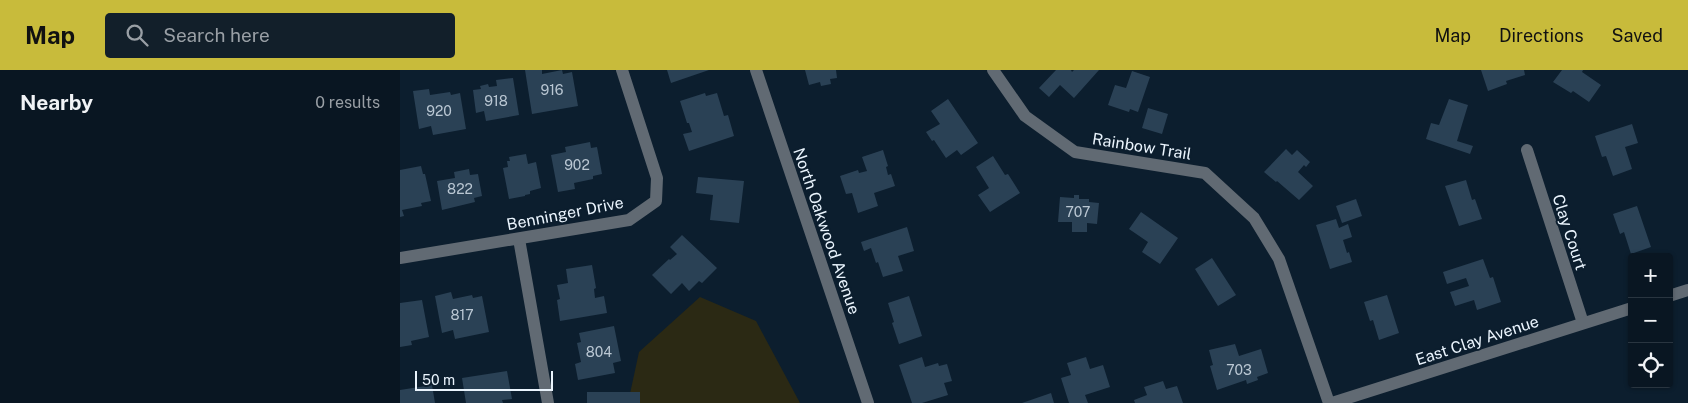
<!DOCTYPE html>
<meta charset="utf-8">
<style>
:root{--surface:#091622;--page:#121f2a;--text:#f1f3f6;--muted:#999fa5;--line:#293540;--accent:#c8bb3b}
body{margin:0;font-family:"Public Sans",sans-serif;background:var(--page);color:var(--text)}
.controls{position:absolute;right:15px;bottom:15px;display:grid;overflow:hidden;border-radius:5px;box-shadow:0 1px 4px #0004}
.controls button{width:45px;height:45px;display:grid;place-items:center;padding:0;border:0;border-bottom:1px solid var(--line);background:var(--surface);color:var(--text);font:25px sans-serif}
.scale{position:absolute;left:15px;bottom:12px;width:138px;box-sizing:border-box;padding-left:5px;border:2px solid #eaf4fd;border-top:0;font-size:14px;line-height:18px;white-space:nowrap;color:#eaf4fd;-webkit-text-stroke:4px #0c1e2e;paint-order:stroke}
.list{margin:0;padding:0;list-style:none}
h2{display:flex;justify-content:space-between;align-items:center;height:65px;margin:0;padding:0 20px;font-size:21px}
h2 small{font-size:16px;font-weight:400;color:var(--muted)}
.icon{flex:none;width:28px;height:28px;fill:none;stroke:currentColor;stroke-width:2;stroke-linecap:round;stroke-linejoin:round}
.map{position:relative;flex:none;width:1288px;height:333px;overflow:hidden}
header{display:flex;align-items:center;gap:30px;box-sizing:border-box;height:70px;padding:0 25px;background:var(--accent);color:#111}
header strong{font-size:24px}
nav{display:flex;gap:28px;margin-inline-start:auto;font-size:18px}
.search{width:350px;height:45px;background:var(--page);display:flex;align-items:center;gap:12px;box-sizing:border-box;padding:0 18px;border-radius:5px;color:var(--muted);font-size:19px}
main{display:flex}
aside{flex:1;background:var(--surface)}
.map>svg:first-child{display:block}
.green{fill:#2b2914}
.building{fill:#2a4155}
.lines{fill:none;stroke-linecap:round;stroke-linejoin:round}
.minor{stroke:#616a73;stroke-width:12}
.labels{text-anchor:middle;stroke-width:4;stroke-linejoin:round;paint-order:stroke}
.number-label{font-size:14px;fill:#bac7d3}
.street-label{font-size:16px;fill:#eaf4fd;stroke:#0c1e2e}
</style>
<header>
<strong>Map</strong>
<div class="search"><svg class="icon" aria-label="search" viewBox="0 0 24 24"><circle cx="10" cy="10" r="6"/><path d="M15 15l6 6"/></svg>Search here</div>
<nav><a>Map</a><a>Directions</a><a>Saved</a></nav>
</header>
<main>
<aside>
<h2>Nearby<small>0 results</small></h2>
<ul class="list">
</ul>
</aside>
<div class="map">
<svg width="1288" height="333" viewBox="0 0 1288 333">
<rect width="100%" height="100%" fill="#0c1e2e"/>
<path class="green" d="M300 227 356 251 400 333H228L239 282Z"/>
<g class="building">
<path d="M125 0H142V4L162 0 163 4 172 2 178 36 132 44Z"/>
<path d="M267 0H309L271 13Z"/>
<path d="M405 0H436L437 8 430 9 431 14 421 16 420 12 409 15Z"/>
<path d="M656 0H671L672 2 674 0H699L674 28 660 15 649 27 639 18Z"/>
<path d="M1081 0H1124L1125 5 1106 11 1107 14 1088 21Z"/>
<path d="M1162 0H1183L1182 2 1201 15 1189 32 1173 21 1171 23 1153 12Z"/>
<path d="M732 1 750 7 738 42 730 39 729 42 708 35 715 15 726 18Z"/>
<path d="M113 8 119 45 86 51 84 41 76 43 73 20 81 19 80 16 88 14 89 17 97 16 96 10Z"/>
<path d="M29 19 30 25 50 22 51 25 60 23 66 59 33 65 31 56 19 59 13 21Z"/>
<path d="M305 23 306 26 317 23 324 46 328 45 334 66 289 81 283 64 292 62 289 53H287L280 31Z"/>
<path d="M548 29 578 73 561 85 557 80 546 88 534 70 532 71 526 62 540 54 531 41Z"/>
<path d="M1049 29 1068 35 1057 71 1073 76 1070 84 1026 69 1031 53 1039 55Z"/>
<path d="M748 38 768 44 762 64 742 58Z"/>
<path d="M1232 54 1238 73 1225 77 1232 99 1213 106 1206 86 1202 87 1195 66Z"/>
<path d="M190 72 191 78 197 77 202 104 193 106V109L174 113 175 119 158 122 151 85 166 82 165 77Z"/>
<path d="M886 79 892 85 897 80 910 92 906 97 904 95 898 102 913 116 899 130 877 111 876 112 864 102Z"/>
<path d="M483 80 488 96 486 97 488 105 491 104 495 116 474 123 478 136 458 143 452 123 446 124 440 106 458 100 459 103 467 101 462 87Z"/>
<path d="M126 84 128 94 136 92 141 118 130 121V124L125 125V126L109 129 103 98 108 97 107 91H110L109 87Z"/>
<path d="M593 86 605 105 608 104 620 123 590 142 578 125 589 118 576 97Z"/>
<path d="M21 96 23 104H25L31 131 21 133 22 136 2 140 4 146 0 147V100Z"/>
<path d="M69 99 70 105 78 104 82 126 74 128 75 132 42 140 37 111 55 108 54 102Z"/>
<path d="M298 107 344 111 339 153 310 150 313 125 296 123Z"/>
<path d="M1066 110 1072 130 1075 129 1082 149 1059 156 1045 116Z"/>
<path d="M674 125H679V129H689V132L699 133 697 154 687 153V162H672V152H658L660 127 674 128Z"/>
<path d="M956 129 962 146 942 153 936 136Z"/>
<path d="M1237 136 1251 177 1231 184 1224 162 1220 164 1213 144Z"/>
<path d="M741 142 778 168 760 194 742 182 748 172 729 159Z"/>
<path d="M936 149 939 158 948 154 952 167 943 170 947 183 949 182 952 192 930 199 916 155Z"/>
<path d="M507 157 514 181 498 186 503 201 483 207 478 192 476 193 471 178 464 181 461 172Z"/>
<path d="M282 165 317 198 302 213 299 211 289 221 282 213 271 224 252 205 269 189 270 190 277 184 270 177Z"/>
<path d="M812 188 836 225 818 236 795 199Z"/>
<path d="M1083 189 1090 208 1093 207 1101 232 1077 240 1074 230 1055 236 1050 222 1069 216 1066 208 1047 214 1043 202Z"/>
<path d="M192 195 196 218 194 219 195 228 204 226 207 243 160 251 157 230 160 229 157 215 168 213 166 199Z"/>
<path d="M51 222 53 229 72 225 73 228 82 226 89 262 55 269 53 260 42 263 35 226Z"/>
<path d="M987 225 999 263 979 270 973 250 970 251 964 232Z"/>
<path d="M509 226 522 266 499 274 492 253 494 252 488 233Z"/>
<path d="M22 230 29 267 11 271 12 275 0 277V233Z"/>
<path d="M214 256 221 291 213 293 215 303 178 310 175 294 181 292 177 273 181 272 179 263Z"/>
<path d="M835 274 839 286 861 279 868 303 857 307 858 310 847 314 846 310 817 320 810 296 813 295 809 280Z"/>
<path d="M522 287 525 297 538 293 539 296 547 294 552 311 544 313 548 325 522 333H512L499 295Z"/>
<path d="M686 287 690 299 703 295 710 317 685 325 688 333H669L661 308 671 305 667 293Z"/>
<path d="M107 301 112 329 102 330 103 333H66L62 308Z"/>
<path d="M763 311 766 319 777 316 783 333H735L734 330 747 325 744 317Z"/>
<path d="M32 315 35 333H0V320Z"/>
<rect x="187" y="322" width="53" height="11"/>
<path d="M651 323 654 333H622Z"/>
</g>
<g class="lines">
<g class="minor">
<path d="M356 0 468 333"/>
<path d="M593 0 625 46 675 82 805 103 854 148 879 189 929 333"/>
<path d="M1127 80 1183 253"/>
<path d="M119 169 148 333"/>
<path d="M0 188 229 150 256 131 257 108 222 0"/>
<path d="M1269 226 1288 220"/>
<path d="M932 333 1232 238"/>
</g>
</g>
<g class="labels">
<g class="number-label">
<text x="152" y="25">916</text>
<text x="96" y="36">918</text>
<text x="39" y="46">920</text>
<text x="177" y="100">902</text>
<text x="60" y="124">822</text>
<text x="678" y="147">707</text>
<text x="62" y="250">817</text>
<text x="199" y="287">804</text>
<text x="839" y="305">703</text>
</g>
<g class="street-label">
<text transform="translate(742 76) rotate(9)" y="6">Rainbow Trail</text>
<text transform="translate(165 143) rotate(-11)" y="6">Benninger Drive</text>
<text transform="translate(427 161) rotate(71)" y="6">North Oakwood Avenue</text>
<text transform="translate(1170 162) rotate(72)" y="6">Clay Court</text>
<text transform="translate(1077 270) rotate(-18)" y="6">East Clay Avenue</text>
</g>
</g>
</svg>
<div class="controls">
<button>+</button>
<button>−</button>
<button><svg class="icon" aria-label="locate" viewBox="0 0 24 24"><circle cx="12" cy="12" r="6"/><path d="M12 2v4M12 18v4M2 12h4M18 12h4"/></svg></button>
</div>
<div class="scale">50 m</div>
</div>
</main>
